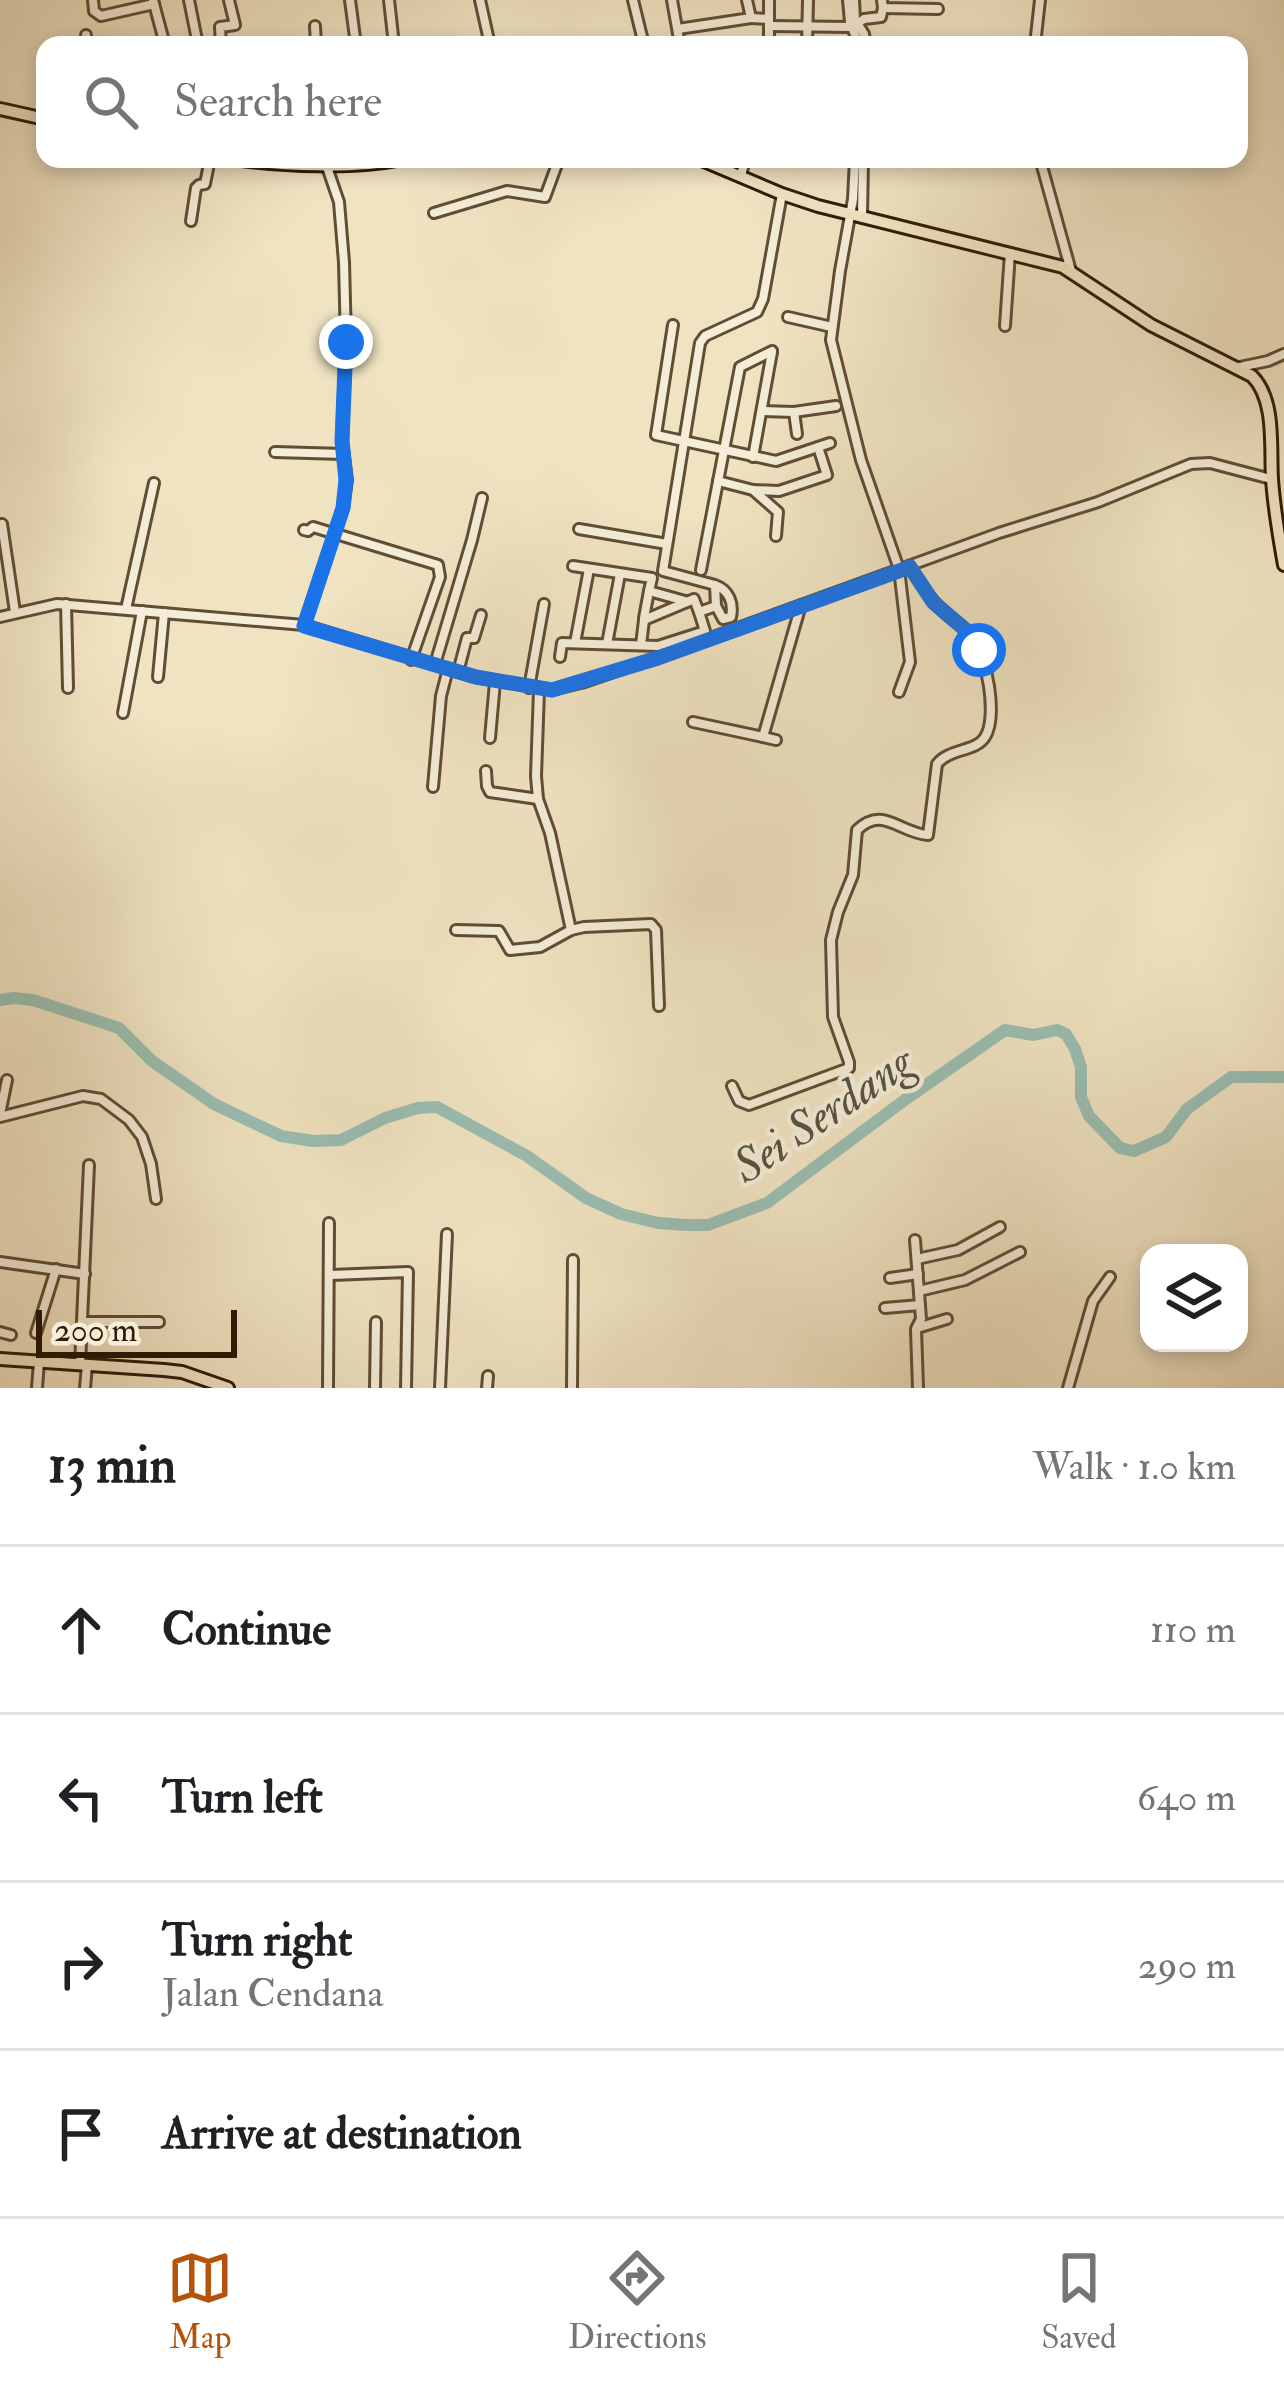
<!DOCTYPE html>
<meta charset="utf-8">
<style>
:root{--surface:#fff;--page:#f2f2f2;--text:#202124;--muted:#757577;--line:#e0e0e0;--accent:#b45309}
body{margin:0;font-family:"IM FELL Double Pica",serif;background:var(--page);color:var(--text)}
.controls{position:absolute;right:36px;bottom:36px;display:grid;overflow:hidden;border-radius:24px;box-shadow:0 6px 18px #0003}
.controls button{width:108px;height:108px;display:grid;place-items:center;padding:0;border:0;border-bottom:3px solid var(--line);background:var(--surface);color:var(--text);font:60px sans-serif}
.scale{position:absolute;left:36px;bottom:30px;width:201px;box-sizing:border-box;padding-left:12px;border:6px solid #301b05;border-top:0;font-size:33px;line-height:42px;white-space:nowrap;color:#301b05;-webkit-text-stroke:9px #f5edd7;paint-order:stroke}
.stop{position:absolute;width:36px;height:36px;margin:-27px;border:9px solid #1a73e8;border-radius:50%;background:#fff}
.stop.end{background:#1a73e8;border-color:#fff;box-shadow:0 3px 12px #0008}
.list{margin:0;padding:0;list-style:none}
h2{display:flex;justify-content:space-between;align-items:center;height:156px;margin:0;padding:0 48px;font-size:51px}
h2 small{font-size:39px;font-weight:400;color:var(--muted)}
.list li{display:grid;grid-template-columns:78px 1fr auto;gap:36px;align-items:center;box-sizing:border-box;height:168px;padding:0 48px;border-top:3px solid var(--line)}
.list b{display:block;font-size:45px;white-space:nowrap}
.list p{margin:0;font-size:39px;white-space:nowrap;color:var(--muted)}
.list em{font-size:39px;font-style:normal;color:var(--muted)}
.icon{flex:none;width:66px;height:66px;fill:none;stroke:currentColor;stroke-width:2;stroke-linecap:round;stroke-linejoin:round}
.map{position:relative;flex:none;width:1284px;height:1388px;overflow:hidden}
.search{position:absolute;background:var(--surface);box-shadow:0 6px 18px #0003;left:36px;right:36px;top:36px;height:132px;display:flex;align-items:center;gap:30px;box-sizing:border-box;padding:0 42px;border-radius:24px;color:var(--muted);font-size:45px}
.sheet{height:828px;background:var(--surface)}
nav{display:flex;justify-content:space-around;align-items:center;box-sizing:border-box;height:168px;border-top:3px solid var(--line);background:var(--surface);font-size:33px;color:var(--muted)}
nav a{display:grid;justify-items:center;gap:6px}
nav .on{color:var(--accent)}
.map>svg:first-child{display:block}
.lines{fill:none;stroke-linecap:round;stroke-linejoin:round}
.river{stroke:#9abeb2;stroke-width:12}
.minor-casing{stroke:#604d34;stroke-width:14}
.major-casing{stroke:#301b05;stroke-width:16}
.minor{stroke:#f5edd7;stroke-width:8}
.major{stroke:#f0e3c2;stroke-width:10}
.route{stroke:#1a73e8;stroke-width:15}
.labels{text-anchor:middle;stroke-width:9;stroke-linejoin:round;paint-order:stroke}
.water-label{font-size:48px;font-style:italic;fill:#555442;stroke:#f5edd7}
</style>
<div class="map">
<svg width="1284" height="1388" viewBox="0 0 1284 1388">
<rect width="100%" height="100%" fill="#f0e3c2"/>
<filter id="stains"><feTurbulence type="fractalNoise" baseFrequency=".00167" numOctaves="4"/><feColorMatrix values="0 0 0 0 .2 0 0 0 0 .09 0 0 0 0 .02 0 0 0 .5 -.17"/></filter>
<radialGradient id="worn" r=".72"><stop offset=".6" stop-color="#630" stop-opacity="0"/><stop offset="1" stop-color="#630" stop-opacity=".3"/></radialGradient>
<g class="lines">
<path class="river" d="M0 1000 13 998 33 1000 119 1028 152 1061 214 1104 281 1136 313 1141 341 1140 385 1118 418 1108 437 1107 527 1156 586 1198 621 1214 658 1223 686 1225H708L767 1203 906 1099 1005 1030 1033 1035 1057 1030 1066 1034 1075 1049 1081 1067V1097L1089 1116 1120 1148 1134 1151 1166 1137 1187 1109 1231 1077H1284"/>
<g class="minor-casing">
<g id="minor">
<path d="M93 0 94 11 101 16 154 4"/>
<path d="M153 0 165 45"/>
<path d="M189 0 198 45"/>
<path d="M350 0 356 45"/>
<path d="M389 0 394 45"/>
<path d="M480 0 490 45"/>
<path d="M633 0 644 45"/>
<path d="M672 0 680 45"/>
<path d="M747 0 751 18 769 19"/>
<path d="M769 0V45"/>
<path d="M848 0 850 22 859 45"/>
<path d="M854 0 855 20 864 34 866 45"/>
<path d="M882 0 883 8 938 9"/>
<path d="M315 26 316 45"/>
<path d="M769 26 852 27 864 19 881 17 883 8"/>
<path d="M678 29 751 18"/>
<path d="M86 35V45"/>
<path d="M221 45 220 27 235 25 229 0"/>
<path d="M807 45 808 0"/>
<path d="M1035 45 1040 0"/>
<path d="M855 159 853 199 840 271 831 340 861 460 899 569 910 662 899 692"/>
<path d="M1040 159 1071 271"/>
<path d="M741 176 745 159"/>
<path d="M434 213 507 191 545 197 559 159"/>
<path d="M862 217 863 159"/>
<path d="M191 221 196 188 199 185 205 184 210 159"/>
<path d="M788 317 832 327"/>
<path d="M673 325 656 435 776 461 830 443"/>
<path d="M1005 326 1010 253"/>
<path d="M1235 368 1268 361 1284 354"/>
<path d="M762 411 794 412 836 406"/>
<path d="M794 412 797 434"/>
<path d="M275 452 343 454"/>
<path d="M753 457 772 352"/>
<path d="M718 481 753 490 779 491 827 475 818 447"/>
<path d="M753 490 778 512 776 536"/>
<path d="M2 524 15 612"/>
<path d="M579 529 667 544"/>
<path d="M304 530 308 531 313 527 438 565 440 577 411 660"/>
<path d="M573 566 652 578 649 591"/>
<path d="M701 570 740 367 772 351"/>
<path d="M715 585 716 606 723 619 731 617C734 603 729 590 715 585L663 571 700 343 705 336 757 312 763 299 782 194"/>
<path d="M66 604 68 688"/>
<path d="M126 609 154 483"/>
<path d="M0 617 57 604 304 625 475 677 552 690 585 682 658 657 999 533 1098 502 1191 464 1210 463 1271 479"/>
<path d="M644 618 649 591 685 601"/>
<path d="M304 625 343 508 347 480 342 441 346 342 344 262 339 202 326 164"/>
<path d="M575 643 589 569"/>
<path d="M607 644 620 574"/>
<path d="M641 645 644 620 694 599 699 612"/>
<path d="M560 657 562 643 658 646 705 631 699 612 716 606"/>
<path d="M435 664 472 540 482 498"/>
<path d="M458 672 467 638H474L481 615"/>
<path d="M158 677 164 613"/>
<path d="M529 688 544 604"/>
<path d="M539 690 536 776 538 799 550 833 571 930"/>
<path d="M123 713 142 611"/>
<path d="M693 722 763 737 801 605"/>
<path d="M763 737 776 740"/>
<path d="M490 738 495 682"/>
<path d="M486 771 487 786 490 792 538 799"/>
<path d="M433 787 441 696 448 669"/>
<path d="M456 930 499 931 510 950 540 947 571 930 584 927 651 924 656 930 659 1006"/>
<path d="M732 1086 739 1101 749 1105 849 1068V1062L833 1017 831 940 838 912 853 875 857 830C883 805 899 833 928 835L937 764C950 748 976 752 985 737 998 717 987 655 972 637 965 627 953 621 944 612 930 599 920 583 910 567"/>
<path d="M0 1114 7 1080"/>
<path d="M0 1117 83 1096 101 1099 129 1120 142 1137 151 1164 156 1199"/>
<path d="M915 1240 921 1319 916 1329 918 1388"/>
<path d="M917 1259 958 1250 1000 1227"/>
<path d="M0 1262 85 1274"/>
<path d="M331 1275 408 1272 406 1388"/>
<path d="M890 1278 918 1274"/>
<path d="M919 1291 965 1280 1020 1252"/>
<path d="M885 1308 920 1305"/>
<path d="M84 1322H159"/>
<path d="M917 1328 947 1319"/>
<path d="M0 1332 11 1335"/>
<path d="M36 1333 56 1269"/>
<path d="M80 1365 89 1165"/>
<path d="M37 1388 39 1362"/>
<path d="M85 1388 87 1365"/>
<path d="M328 1388 329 1223"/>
<path d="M375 1388 376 1322"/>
<path d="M440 1388 447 1234"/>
<path d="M487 1388 488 1376"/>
<path d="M572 1388 573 1260"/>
<path d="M1068 1388 1093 1301 1110 1277"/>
</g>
</g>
<g class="major-casing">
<g id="major">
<path d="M0 109 45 119"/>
<path d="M234 159C282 166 355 169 402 159"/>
<path d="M699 159 782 194 818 206 1063 267 1151 325 1252 376C1276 400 1270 447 1272 479 1274 508 1279 537 1284 565"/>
<path d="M0 1359 164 1370 182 1372 228 1388"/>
</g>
</g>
<use href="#minor" class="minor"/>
<use href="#major" class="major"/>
</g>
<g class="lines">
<path class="route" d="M346 342 342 441 346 480 343 508 304 626 476 677 552 690 658 658 910 567 933 602 968 632 979 650"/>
</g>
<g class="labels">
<g class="water-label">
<text transform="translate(822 1113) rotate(-34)" y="17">Sei Serdang</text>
</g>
</g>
<rect width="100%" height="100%" filter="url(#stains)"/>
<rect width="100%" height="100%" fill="url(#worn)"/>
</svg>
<div class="controls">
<button><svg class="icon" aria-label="layers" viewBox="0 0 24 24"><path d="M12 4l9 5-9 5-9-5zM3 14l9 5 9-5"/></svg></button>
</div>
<div class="scale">200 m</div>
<div class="stop" style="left:979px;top:650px"></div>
<div class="stop end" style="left:346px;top:342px"></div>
<div class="search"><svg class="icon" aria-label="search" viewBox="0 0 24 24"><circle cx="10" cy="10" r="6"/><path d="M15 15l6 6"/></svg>Search here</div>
</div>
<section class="sheet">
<h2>13 min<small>Walk · 1.0 km</small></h2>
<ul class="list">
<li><svg class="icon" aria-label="ahead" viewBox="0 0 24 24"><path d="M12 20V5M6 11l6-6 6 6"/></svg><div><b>Continue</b></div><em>110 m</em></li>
<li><svg class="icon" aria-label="left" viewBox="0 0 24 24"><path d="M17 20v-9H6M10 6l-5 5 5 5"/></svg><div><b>Turn left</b></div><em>640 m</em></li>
<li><svg class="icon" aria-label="right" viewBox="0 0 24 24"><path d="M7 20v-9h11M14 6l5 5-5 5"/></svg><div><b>Turn right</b><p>Jalan Cendana</p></div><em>290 m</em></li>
<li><svg class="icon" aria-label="arrive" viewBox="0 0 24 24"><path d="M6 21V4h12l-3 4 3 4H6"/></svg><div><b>Arrive at destination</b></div></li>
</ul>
</section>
<nav>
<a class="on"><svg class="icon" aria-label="map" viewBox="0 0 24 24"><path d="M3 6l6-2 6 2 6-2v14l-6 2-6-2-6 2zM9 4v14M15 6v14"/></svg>Map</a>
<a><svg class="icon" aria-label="directions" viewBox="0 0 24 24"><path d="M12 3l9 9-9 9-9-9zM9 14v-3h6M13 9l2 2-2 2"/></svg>Directions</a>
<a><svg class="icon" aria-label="saved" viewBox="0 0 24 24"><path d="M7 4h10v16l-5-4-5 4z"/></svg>Saved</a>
</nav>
